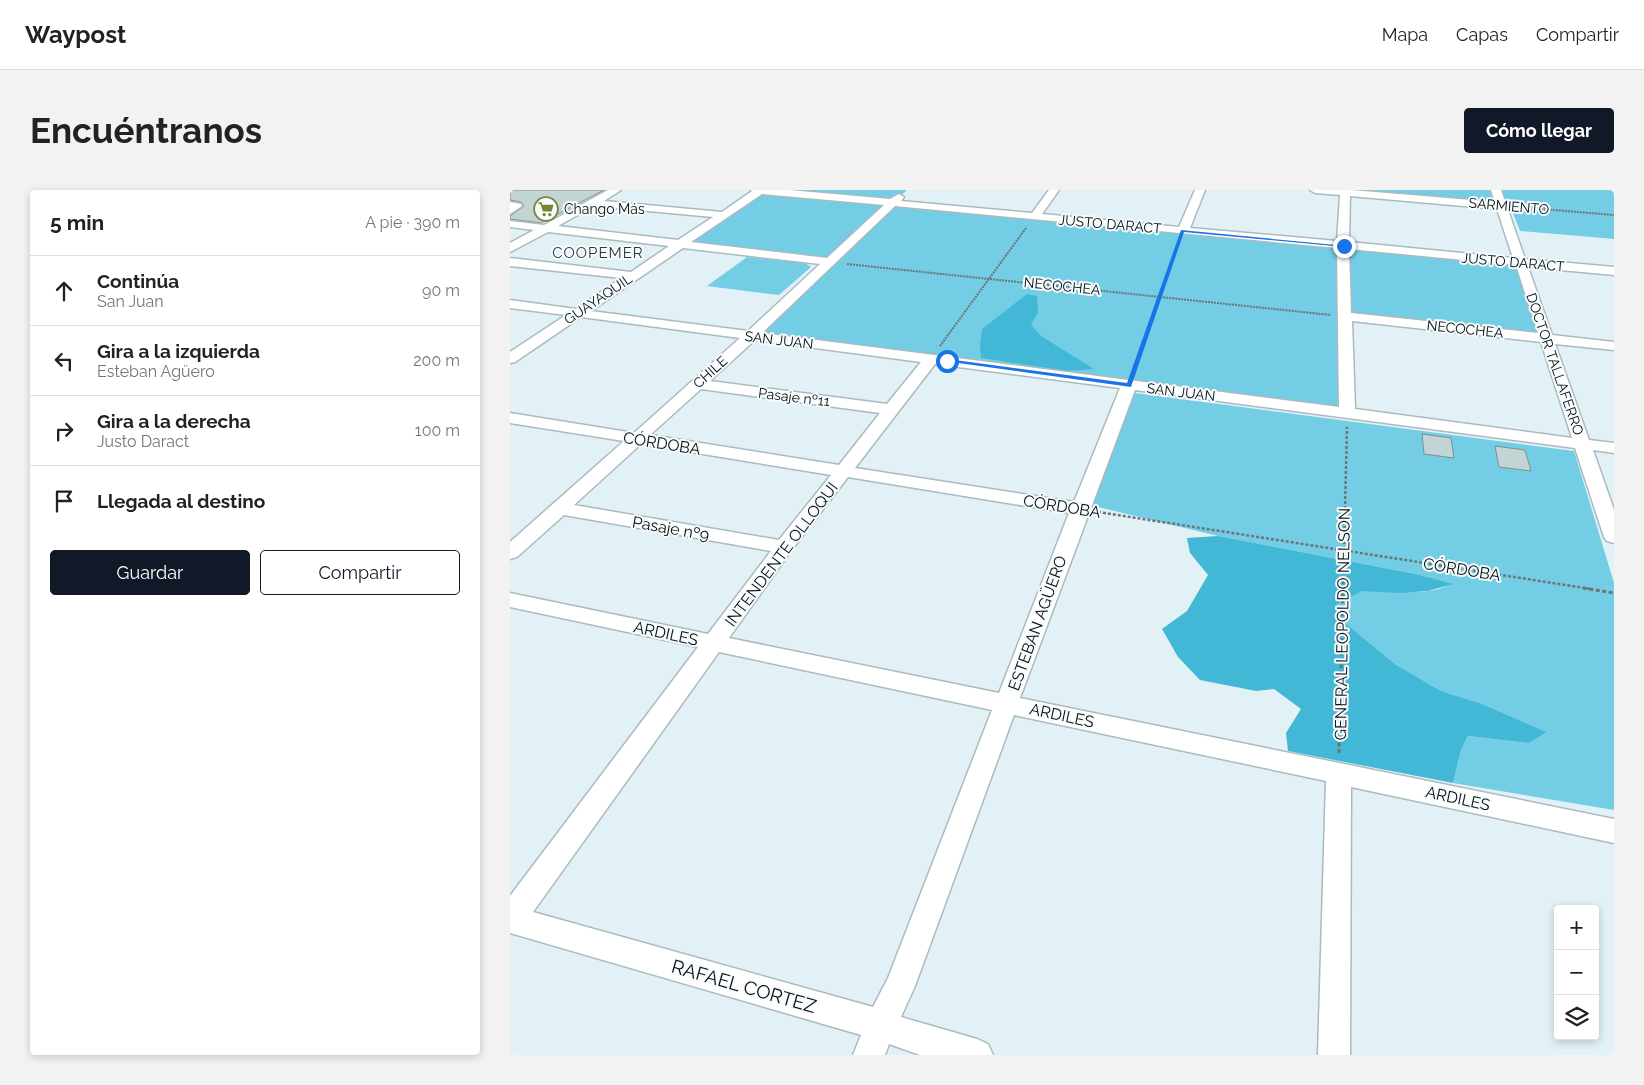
<!DOCTYPE html>
<html lang="es">
<meta charset="utf-8">
<style>
:root{--surface:#fff;--page:#f2f2f2;--text:#222;--muted:#767676;--line:#e0e0e0;--accent:#111827}
body{margin:0;font-family:Raleway,sans-serif;background:var(--page);color:var(--text)}
.controls{position:absolute;right:15px;bottom:15px;display:grid;overflow:hidden;border-radius:5px;box-shadow:0 2px 8px #0003}
.controls button{width:45px;height:45px;display:grid;place-items:center;padding:0;border:0;border-bottom:1px solid var(--line);background:var(--surface);color:var(--text);font:25px sans-serif}
.stop{position:absolute;width:15px;height:15px;margin:-11px;border:4px solid #1a73e8;border-radius:50%;background:#fff}
.stop.end{background:#1a73e8;border-color:#fff;box-shadow:0 1px 5px #0008}
.list{margin:0;padding:0;list-style:none}
h2{display:flex;justify-content:space-between;align-items:center;height:65px;margin:0;padding:0 20px;font-size:21px}
h2 small{font-size:16px;font-weight:400;color:var(--muted)}
.list li{display:grid;grid-template-columns:32px 1fr auto;gap:15px;align-items:center;box-sizing:border-box;height:70px;padding:0 20px;border-top:1px solid var(--line)}
.list b{display:block;font-size:19px;white-space:nowrap}
.list p{margin:0;font-size:16px;white-space:nowrap;color:var(--muted)}
.list em{font-size:16px;font-style:normal;color:var(--muted)}
.actions{display:flex;gap:10px;padding:15px 20px}
.actions a{flex:1;padding:11px 0;border:1px solid var(--accent);border-radius:5px;text-align:center;font-size:18px;color:var(--accent)}
.actions .main{background:var(--accent);color:#fff}
.icon{flex:none;width:28px;height:28px;fill:none;stroke:currentColor;stroke-width:2;stroke-linecap:round;stroke-linejoin:round}
.map{position:relative;flex:none;width:1104px;height:865px;overflow:hidden;border-radius:5px}
header{display:flex;align-items:center;gap:30px;box-sizing:border-box;height:70px;padding:0 25px;background:var(--surface);border-bottom:1px solid var(--line)}
header strong{font-size:24px}
nav{display:flex;gap:28px;margin-inline-start:auto;font-size:18px}
.intro{display:flex;align-items:center;justify-content:space-between;box-sizing:border-box;height:120px;padding:0 30px}
h1{margin:0;font-size:35px}
.button{padding:12px 22px;border-radius:5px;background:var(--accent);color:#fff;font-size:18px;font-weight:700}
main{display:flex;gap:30px;padding:0 30px}
aside{flex:1;background:var(--surface);border-radius:5px;box-shadow:0 2px 8px #0003}
.map>svg:first-child{display:block}
.green{fill:#73cde5}
.forest{fill:#42b8d6}
.building{fill:#c3d4d4;stroke:#7f8e8f}
.lines{fill:none;stroke-linecap:round;stroke-linejoin:round}
.minor-casing{stroke:#abbabf;stroke-width:3}
.path-far2{stroke:#6c7679;stroke-width:2;stroke-dasharray:2 1;stroke-linecap:butt}
.path-far1{stroke:#6c7679;stroke-width:2.5;stroke-dasharray:3 2;stroke-linecap:butt}
.path{stroke:#6c7679;stroke-width:3;stroke-dasharray:4 2.5;stroke-linecap:butt}
.minor{fill:#fff;fill-rule:evenodd}
.route{fill:#1a73e8}
.labels{text-anchor:middle;stroke-width:4;stroke-linejoin:round;paint-order:stroke}
.far-street-label{font-size:14px;fill:#080d0e;stroke:#f6fcfe}
.far-poi-label{font-size:14px;fill:#080d0e;stroke:#f6fcfe;text-anchor:start}
.far-neighbourhood-label{font-size:15px;letter-spacing:1px;fill:#2b373b;stroke:#f6fcfe}
.street-label{font-size:16px;fill:#080d0e;stroke:#f6fcfe}
.near-street-label{font-size:19px;fill:#080d0e;stroke:#f6fcfe}
</style>
<header>
<strong>Waypost</strong>
<nav><a>Mapa</a><a>Capas</a><a>Compartir</a></nav>
</header>
<div class="intro"><h1>Encuéntranos</h1><a class="button">Cómo llegar</a></div>
<main>
<aside>
<h2>5 min<small>A pie · 390 m</small></h2>
<ul class="list">
<li><svg class="icon" aria-label="ahead" viewBox="0 0 24 24"><path d="M12 20V5M6 11l6-6 6 6"/></svg><div><b>Continúa</b><p>San Juan</p></div><em>90 m</em></li>
<li><svg class="icon" aria-label="left" viewBox="0 0 24 24"><path d="M17 20v-9H6M10 6l-5 5 5 5"/></svg><div><b>Gira a la izquierda</b><p>Esteban Agüero</p></div><em>200 m</em></li>
<li><svg class="icon" aria-label="right" viewBox="0 0 24 24"><path d="M7 20v-9h11M14 6l5 5-5 5"/></svg><div><b>Gira a la derecha</b><p>Justo Daract</p></div><em>100 m</em></li>
<li><svg class="icon" aria-label="arrive" viewBox="0 0 24 24"><path d="M6 21V4h12l-3 4 3 4H6"/></svg><div><b>Llegada al destino</b></div></li>
</ul>
<div class="actions"><a class="main">Guardar</a><a>Compartir</a></div>
</aside>
<div class="map">
<svg width="1104" height="865" viewBox="0 0 1104 865">
<rect width="100%" height="100%" fill="#e1f1f6"/>
<g class="green">
<path d="M251 0H397L383 13 1010 73 1036 148 836 127 837 224 241 146 320 72 171 54Z"/>
<path d="M835 0H1104V49L1010 41 999 13Z"/>
<path d="M237 67 295 73 301 77 269 105 197 96Z"/>
<path d="M625 203 1064 261 1104 393V620L943 593 951 560 958 546 1019 553 1037 542 970 513 931 501 885 474 828 427 826 415C834 411 845 402 853 401 883 398 911 409 941 394L906 384 708 346 580 315Z"/>
</g>
<g class="forest">
<path d="M517 104 527 106 528 122 521 135 531 146 584 179 557 181 471 168 470 156 472 139Z"/>
<path d="M708 346 906 384 943 394 918 401 890 403 852 401 826 415 828 427 885 474 931 501 970 513 1037 542 1019 553 958 546 951 560 943 593 778 561 776 543 791 519 764 499 746 501 690 490 668 467 652 439 677 421 698 385 680 363 677 348Z"/>
</g>
<g class="building">
<path d="M0 0H94L31 33 0 29V26L14 16 11 12 0 10Z"/>
<path d="M912 244 941 248 944 268 914 264Z"/>
<path d="M985 256 1015 260 1021 281 989 277Z"/>
</g>
<g class="lines">
<g class="minor-casing">
<g id="minor">
<path d="M98 0H111L94 11 212 22 242 1 241 0H279L380 9 389 4 394 7 391 11 522 23 539 0H549L532 24 669 37 685 0H695L680 38 827 51 830 5 805 3 800 0H841L985 12 981 0H991L1015 69 1104 77V85L1018 77 1042 145 1104 152V160L1045 154 1079 250 1104 253V263L1083 260 1104 320V353L1097 351 1094 347 1065 258 625 200 510 508 1104 629V653L841 597 840 865H808L816 591 504 525 405 796 391 827 467 849 478 854 483 865H410L379 854 375 865H343L351 845 0 743V706L188 457 0 417V403L198 444 261 361 54 325 7 367 0 369V352L114 251 0 233V223L124 243 230 148 71 127 5 172 0 173V162L56 125 0 118V110L66 119 111 88 0 76V68L121 82 159 56 38 42 0 62V53L24 40 0 37V31L34 35ZM252 4 374 15 317 68 181 52ZM840 6 987 19 1003 68 839 52ZM84 16 203 27 168 50 48 36ZM385 16 827 58 829 217 252 143ZM173 58 310 74 238 141 81 121ZM839 59 1006 75 1028 143 841 123ZM842 131 1031 152 1062 248 845 219ZM245 150 411 172 377 214 200 191ZM425 174 610 198 564 312 345 278ZM191 199 370 223 329 275 140 245ZM131 254 321 285 269 350 64 315ZM338 287 559 323 489 503 219 448 281 361ZM209 462 482 520 378 788 363 817 23 722Z"/>
<path d="M0 12 11 14 12 16 0 24Z"/>
</g>
</g>
<g class="path-far2">
<path d="M1007 17 1104 25"/>
<path d="M337 74 821 125"/>
<path d="M430 156 516 38"/>
<path d="M624 182 669 51"/>
</g>
<g class="path-far1">
<path d="M588 322 1081 399"/>
<path d="M833 399 837 237"/>
</g>
<g class="path">
<path d="M1073 398 1104 403"/>
<path d="M829 563 833 398"/>
</g>
<use href="#minor" class="minor"/>
</g>
<path class="route" d="M671 40 836 56 834 57 674 42 621 197 434 171 437 169 617 193Z"/>
<defs>
<g id="supermarket-ring" transform="scale(1.25)"><circle r="9.5" fill="#f6fcfe" stroke="#768736" stroke-width="1.5"/><path d="M-6-5.5h2.5l.6 2H6L4.5 2H-2.5L-4.4-4H-6ZM-1.5 3.2a1.3 1.3 0 1 0 .1 0ZM3 3.2a1.3 1.3 0 1 0 .1 0Z" fill="#768736"/></g>
</defs>
<g fill-rule="evenodd">
<use href="#supermarket-ring" x="36" y="19"/>
</g>
<g class="labels">
<g class="far-street-label">
<text transform="translate(999 16) rotate(5)" y="5">SARMIENTO</text>
<text transform="translate(600 34) rotate(5)" y="5">JUSTO DARACT</text>
<text transform="translate(1003 72) rotate(5)" y="5">JUSTO DARACT</text>
<text transform="translate(552 96) rotate(6)" y="5">NECOCHEA</text>
<text transform="translate(88 109) rotate(-34)" y="5">GUAYAQUIL</text>
<text transform="translate(955 139) rotate(6)" y="5">NECOCHEA</text>
<text transform="translate(269 150) rotate(7)" y="5">SAN JUAN</text>
<text transform="translate(1045 174) rotate(71)" y="5">DOCTOR TALLAFERRO</text>
<text transform="translate(200 182) rotate(-42)" y="5">CHILE</text>
<text transform="translate(671 202) rotate(7)" y="5">SAN JUAN</text>
<text transform="translate(284 207) rotate(7)" y="5">Pasaje nº11</text>
</g>
<g class="far-poi-label">
<text x="54" y="24">Chango Más</text>
</g>
<g class="far-neighbourhood-label">
<text x="88" y="68">COOPEMER</text>
</g>
<g class="street-label">
<text transform="translate(152 253) rotate(9)" y="6">CÓRDOBA</text>
<text transform="translate(552 316) rotate(9)" y="6">CÓRDOBA</text>
<text transform="translate(161 338) rotate(10)" y="6">Pasaje nº9</text>
<text transform="translate(271 364) rotate(-53)" y="6">INTENDENTE OLLOQUI</text>
<text transform="translate(952 379) rotate(9)" y="6">CÓRDOBA</text>
<text transform="translate(527 433) rotate(-70)" y="6">ESTEBAN AGÜERO</text>
<text transform="translate(832 434) rotate(-89)" y="6">GENERAL LEOPOLDO NELSON</text>
<text transform="translate(156 443) rotate(12)" y="6">ARDILES</text>
<text transform="translate(552 525) rotate(12)" y="6">ARDILES</text>
<text transform="translate(948 608) rotate(12)" y="6">ARDILES</text>
</g>
<g class="near-street-label">
<text transform="translate(234 796) rotate(16)" y="7">RAFAEL CORTEZ</text>
</g>
</g>
</svg>
<div class="controls">
<button>+</button>
<button>−</button>
<button><svg class="icon" aria-label="layers" viewBox="0 0 24 24"><path d="M12 4l9 5-9 5-9-5zM3 14l9 5 9-5"/></svg></button>
</div>
<div class="stop" style="left:437px;top:171px"></div>
<div class="stop end" style="left:834px;top:56px"></div>
</div>
</main>
